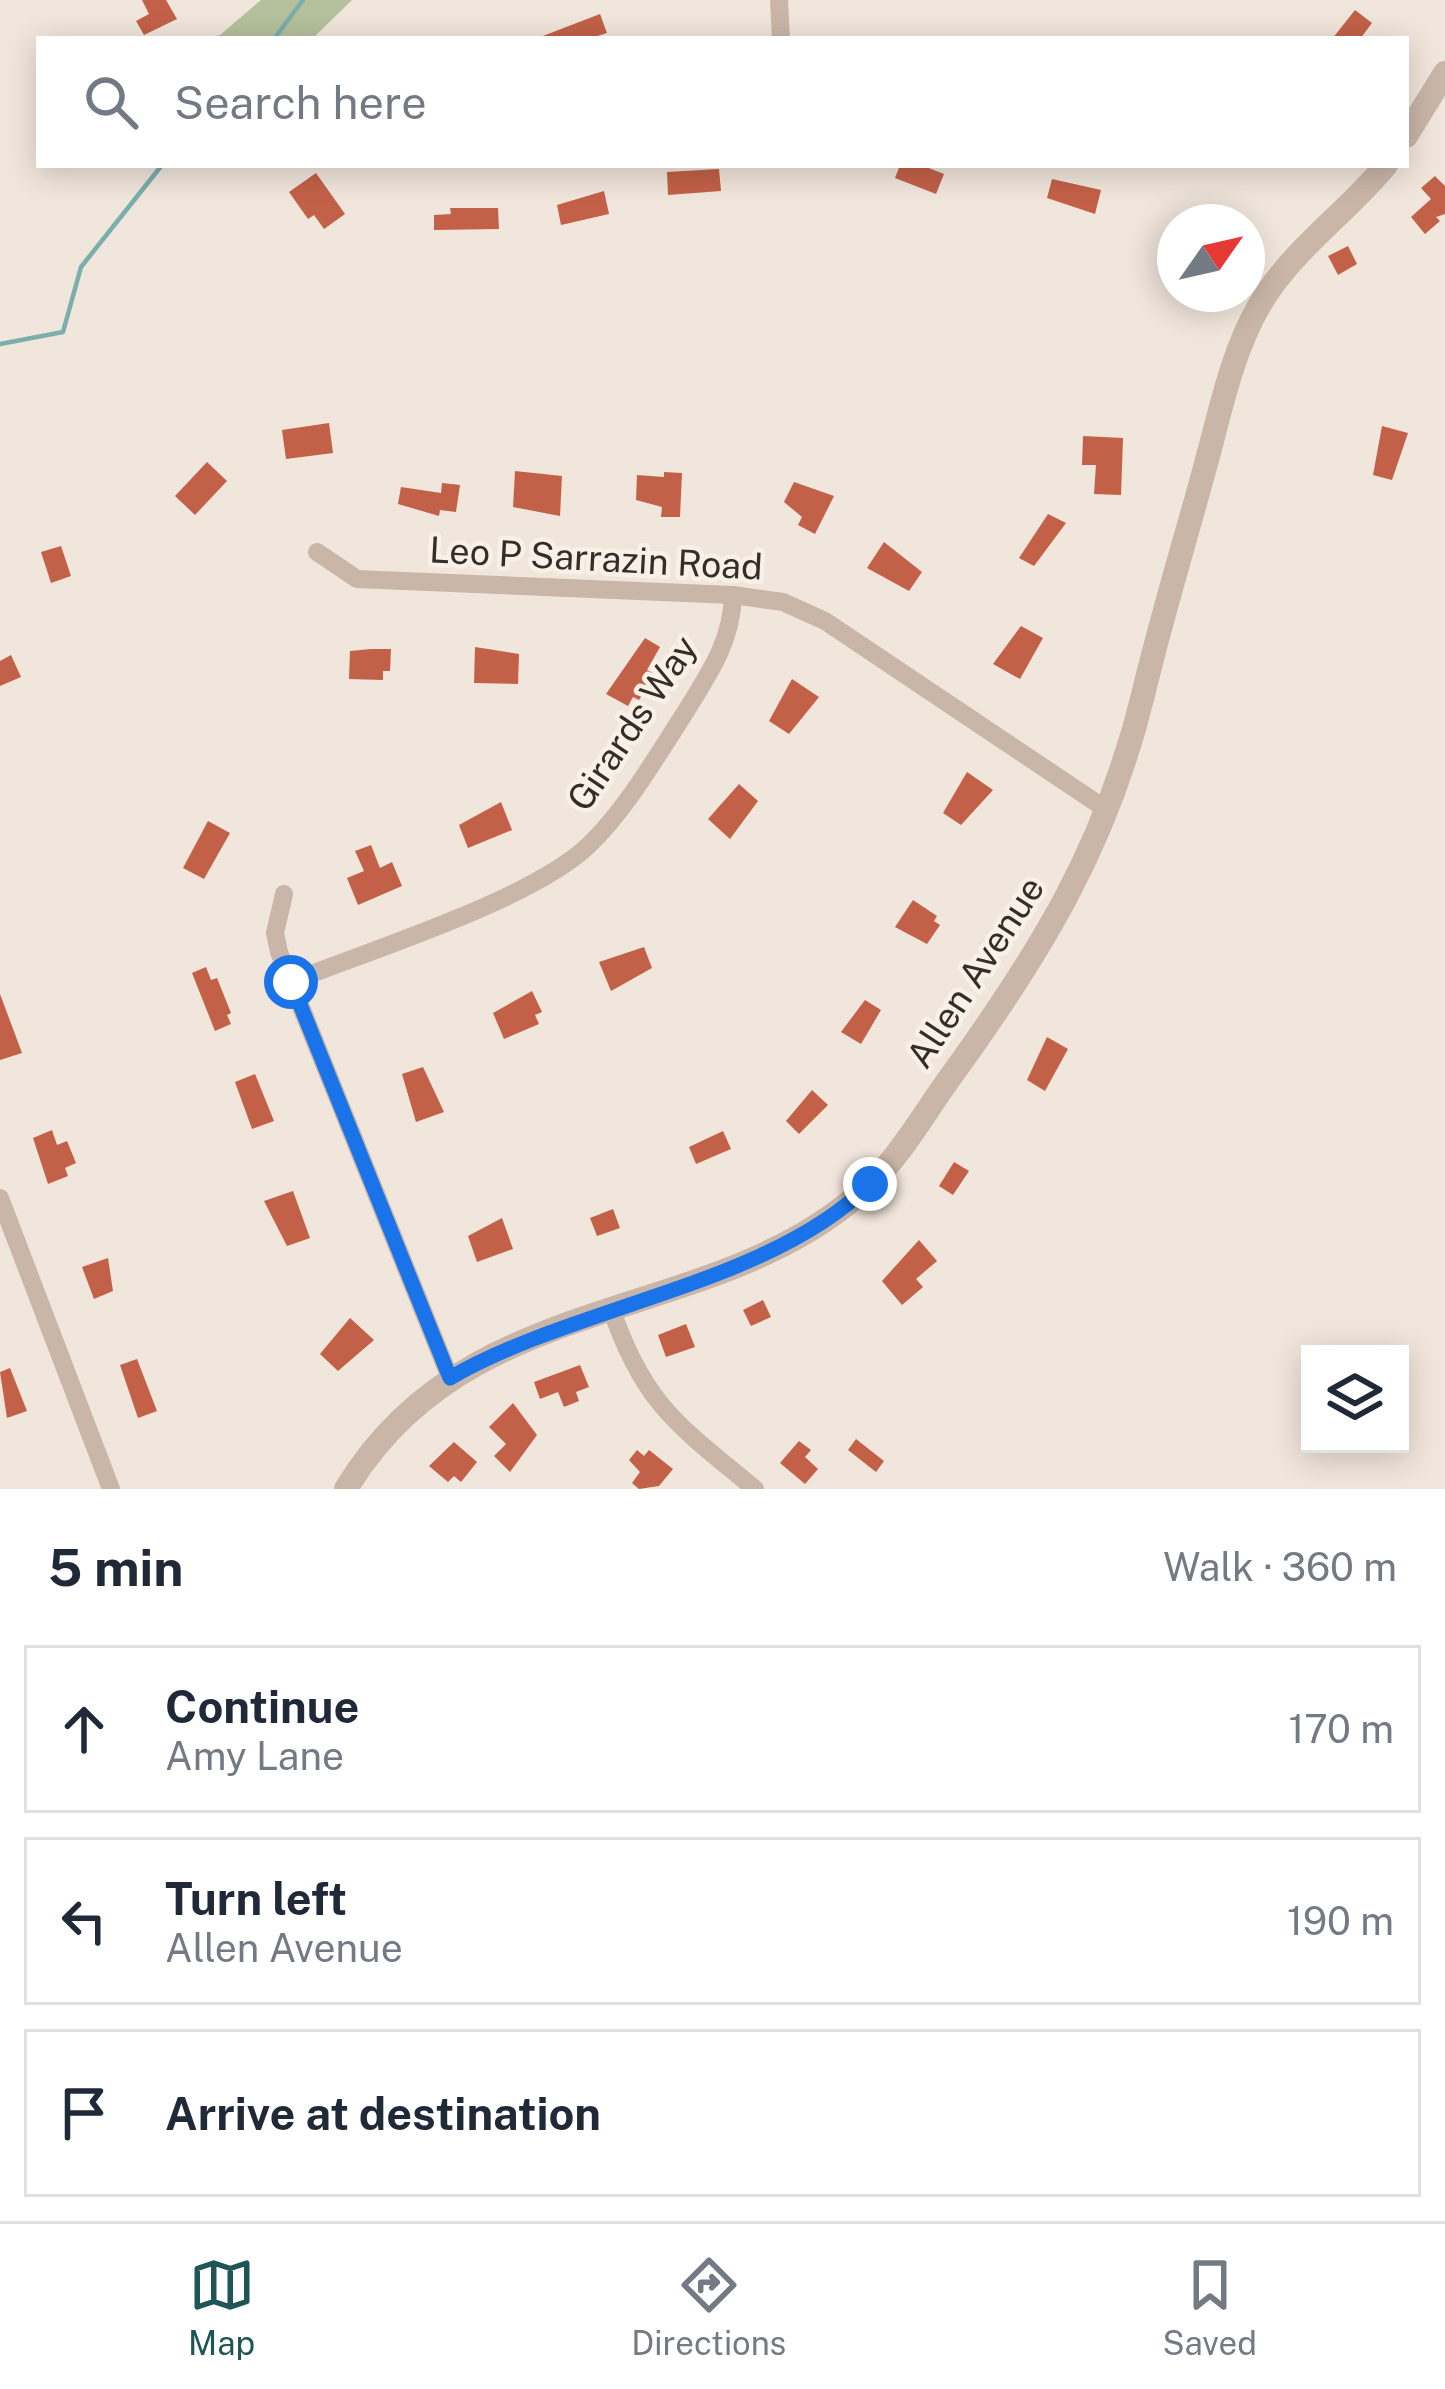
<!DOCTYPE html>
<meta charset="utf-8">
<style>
:root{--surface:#fff;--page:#f2f2f3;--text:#1f2937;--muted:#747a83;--line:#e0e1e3;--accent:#1f5556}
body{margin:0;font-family:"Public Sans",sans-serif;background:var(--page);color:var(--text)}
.controls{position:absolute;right:36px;bottom:36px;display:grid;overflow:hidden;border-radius:0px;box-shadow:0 6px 30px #0003}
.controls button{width:108px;height:108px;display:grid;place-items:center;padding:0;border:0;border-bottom:3px solid var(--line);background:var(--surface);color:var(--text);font:60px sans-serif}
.compass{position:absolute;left:1157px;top:204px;width:108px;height:108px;border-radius:50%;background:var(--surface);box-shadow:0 6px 30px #0003;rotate:56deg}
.stop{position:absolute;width:36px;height:36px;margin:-27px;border:9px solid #1a73e8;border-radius:50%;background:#fff}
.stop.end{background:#1a73e8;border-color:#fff;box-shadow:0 3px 12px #0008}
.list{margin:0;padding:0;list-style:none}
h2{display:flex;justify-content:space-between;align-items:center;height:156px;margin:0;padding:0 48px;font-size:51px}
h2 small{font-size:39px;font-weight:400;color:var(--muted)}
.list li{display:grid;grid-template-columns:78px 1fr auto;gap:36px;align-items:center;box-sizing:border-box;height:168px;margin:0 24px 24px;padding:0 24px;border:3px solid var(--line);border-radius:0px}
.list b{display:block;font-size:45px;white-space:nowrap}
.list p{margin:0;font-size:39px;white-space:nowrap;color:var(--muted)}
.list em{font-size:39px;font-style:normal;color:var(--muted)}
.icon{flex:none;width:66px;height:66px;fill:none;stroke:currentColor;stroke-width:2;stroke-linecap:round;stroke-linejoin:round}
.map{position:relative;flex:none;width:1445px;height:1489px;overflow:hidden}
.search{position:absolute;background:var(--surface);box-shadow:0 6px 30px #0003;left:36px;right:36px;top:36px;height:132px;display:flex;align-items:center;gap:30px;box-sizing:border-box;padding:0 42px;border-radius:0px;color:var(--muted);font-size:45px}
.sheet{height:732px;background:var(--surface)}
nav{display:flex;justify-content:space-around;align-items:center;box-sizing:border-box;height:168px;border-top:3px solid var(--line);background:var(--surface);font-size:33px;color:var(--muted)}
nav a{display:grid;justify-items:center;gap:6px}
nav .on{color:var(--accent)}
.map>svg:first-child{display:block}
.green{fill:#b5c09c}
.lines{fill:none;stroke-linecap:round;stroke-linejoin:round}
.stream{stroke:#7baead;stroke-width:4.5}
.building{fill:#c36148}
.minor{stroke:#c9b6a8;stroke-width:18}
.tertiary{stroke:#c9b6a8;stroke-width:24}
.route{stroke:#1a73e8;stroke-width:15}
.labels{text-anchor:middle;stroke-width:9;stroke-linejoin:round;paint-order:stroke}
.street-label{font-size:36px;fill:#362c28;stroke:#f9f0e8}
</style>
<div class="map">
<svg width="1445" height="1489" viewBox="0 0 1445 1489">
<rect width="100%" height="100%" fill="#f1e6dc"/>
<path class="green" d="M261 0H352L312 39H201L220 35Z"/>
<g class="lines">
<g class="stream">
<path d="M274 39 303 0"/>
<path d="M0 344 63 332 81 267 162 165"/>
</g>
</g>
<g class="building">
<path d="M142 0H166L177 19 144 35 136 21 149 14Z"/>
<path d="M1355 10 1372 23 1360 39H1332Z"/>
<path d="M600 14 607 33 588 39H535Z"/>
<path d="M900 165H921L944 174 936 194 895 178Z"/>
<path d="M719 169 721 191 668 195 667 172Z"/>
<path d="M316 173 345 214 324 229 314 215 308 219 289 192Z"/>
<path d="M1435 176 1445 186V214L1436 217 1440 221 1425 234 1411 217 1431 199 1421 188Z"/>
<path d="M1052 179 1101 190 1095 214 1047 198Z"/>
<path d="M604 191 609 214 561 225 557 205Z"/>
<path d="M450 208H498L499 229 434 230V215L451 214Z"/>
<path d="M1348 246 1357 264 1338 275 1328 256Z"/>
<path d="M329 423 333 453 286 459 282 430Z"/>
<path d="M1382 426 1408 433 1392 480 1373 475Z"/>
<path d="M1083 436 1123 438 1121 495 1094 494 1096 465H1082Z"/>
<path d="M207 462 227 481 195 515 175 496Z"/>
<path d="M515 471 562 476 560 516 513 507Z"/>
<path d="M664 472 682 473 680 517H661L662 507 636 500 637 475 664 477Z"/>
<path d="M794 482 834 496 815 534 798 525 802 517 784 502Z"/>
<path d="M442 483 460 485 456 512 440 510 439 516 398 504 401 487 441 493Z"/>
<path d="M1048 514 1066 523 1034 566 1019 558Z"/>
<path d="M884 542 922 572 909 591 867 568Z"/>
<path d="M61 546 71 576 51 583 41 552Z"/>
<path d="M1021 626 1043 638 1020 679 993 664Z"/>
<path d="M645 638 660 647 647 670 654 674 639 700 633 697 628 706 606 694Z"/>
<path d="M475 647 519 654 518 684 474 683Z"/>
<path d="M371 649H391L390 671H383V680L349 679 350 651Z"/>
<path d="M11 655 21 677 0 686V661Z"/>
<path d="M792 679 819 697 789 734 769 721Z"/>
<path d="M967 772 993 790 961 825 943 813Z"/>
<path d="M739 784 758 801 730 839 708 819Z"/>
<path d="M501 802 512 830 468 848 459 825Z"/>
<path d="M208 821 230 833 204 879 183 868Z"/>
<path d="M371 845 380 868 392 862 402 886 358 905 347 878 364 871 355 851Z"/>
<path d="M913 900 937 916 934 921 940 925 927 944 895 927Z"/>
<path d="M644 947 652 968 611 991 599 962Z"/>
<path d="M206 967 211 980 217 978 231 1013 227 1015 231 1024 215 1031 192 973Z"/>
<path d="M532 991 542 1012 535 1015 539 1024 504 1039 493 1013Z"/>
<path d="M0 994 22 1053 0 1060Z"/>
<path d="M865 1000 881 1010 861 1044 841 1032Z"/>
<path d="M1047 1037 1068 1049 1045 1091 1027 1080Z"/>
<path d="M423 1067 444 1112 416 1122 402 1074Z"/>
<path d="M255 1074 274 1121 252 1129 235 1082Z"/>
<path d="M812 1090 828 1105 799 1134 786 1121Z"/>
<path d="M52 1130 57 1145 67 1141 76 1163 65 1168 68 1176 48 1184 33 1138Z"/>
<path d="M723 1131 731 1149 696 1164 689 1147Z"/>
<path d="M954 1162 969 1171 953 1195 939 1186Z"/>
<path d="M293 1191 310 1238 287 1246 264 1201Z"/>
<path d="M613 1209 620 1228 597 1236 590 1218Z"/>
<path d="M502 1218 513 1249 477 1262 468 1236Z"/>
<path d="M919 1240 937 1261 916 1279 923 1287 902 1305 882 1281Z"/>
<path d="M108 1258 113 1291 94 1299 82 1267Z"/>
<path d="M763 1300 771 1317 751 1326 743 1310Z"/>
<path d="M350 1318 374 1340 338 1371 320 1354Z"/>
<path d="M686 1324 695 1347 666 1357 658 1335Z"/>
<path d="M137 1359 157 1411 138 1418 120 1365Z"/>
<path d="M580 1365 589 1387 576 1392 579 1401 564 1407 558 1392 540 1399 534 1382Z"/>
<path d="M10 1368 27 1411 7 1418 0 1372Z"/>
<path d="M513 1403 537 1435 510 1472 494 1456 506 1444 489 1427Z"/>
<path d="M856 1439 884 1461 876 1472 848 1450Z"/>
<path d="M799 1441 811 1450 805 1457 818 1469 805 1484 780 1463Z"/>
<path d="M454 1442 477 1462 461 1482 454 1476 448 1482 429 1466Z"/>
<path d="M637 1450 644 1456 649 1450 673 1469 659 1486 639 1489 632 1483 640 1472 629 1460Z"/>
</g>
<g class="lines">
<g class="minor">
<path d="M779 0 781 39"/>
<path d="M317 552 357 579 733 595 783 602 825 621 1107 810"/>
<path d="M284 894 275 933 279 952 450 1378"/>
<path d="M291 982C370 950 532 900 589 845 626 809 653 762 681 719 706 678 732 644 733 595"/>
<path d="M0 1198 111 1489"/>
<path d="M611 1308C644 1405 679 1426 755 1489"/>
</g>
<g class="tertiary">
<path d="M1406 136 1445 73"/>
<path d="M346 1489C472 1278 731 1331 880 1174 906 1146 926 1111 949 1079 1039 955 1106 847 1143 695 1162 615 1186 538 1207 460 1221 408 1232 353 1259 306 1291 250 1346 214 1386 165"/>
</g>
</g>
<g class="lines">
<path class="route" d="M291 982 450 1378C575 1305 769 1285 870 1184"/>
</g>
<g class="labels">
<g class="street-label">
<text transform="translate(596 558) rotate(3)" y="13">Leo P Sarrazin Road</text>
<text transform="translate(632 723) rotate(-56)" y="13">Girards Way</text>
<text transform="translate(975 972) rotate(-57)" y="13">Allen Avenue</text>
</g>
</g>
</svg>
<div class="controls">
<button><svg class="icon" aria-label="layers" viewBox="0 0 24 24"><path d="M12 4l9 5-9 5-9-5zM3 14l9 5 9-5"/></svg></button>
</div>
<svg class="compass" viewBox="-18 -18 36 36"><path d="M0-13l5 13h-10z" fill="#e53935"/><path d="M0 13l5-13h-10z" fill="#747a83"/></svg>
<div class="stop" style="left:291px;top:982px"></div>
<div class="stop end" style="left:870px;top:1184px"></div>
<div class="search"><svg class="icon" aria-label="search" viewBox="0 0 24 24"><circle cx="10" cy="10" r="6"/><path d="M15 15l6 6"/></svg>Search here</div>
</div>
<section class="sheet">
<h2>5 min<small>Walk · 360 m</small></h2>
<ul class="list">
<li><svg class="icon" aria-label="ahead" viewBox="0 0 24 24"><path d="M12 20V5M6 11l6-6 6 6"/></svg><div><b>Continue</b><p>Amy Lane</p></div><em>170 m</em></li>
<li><svg class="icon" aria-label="left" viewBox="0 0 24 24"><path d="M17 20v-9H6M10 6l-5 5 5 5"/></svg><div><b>Turn left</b><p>Allen Avenue</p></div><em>190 m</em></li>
<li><svg class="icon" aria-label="arrive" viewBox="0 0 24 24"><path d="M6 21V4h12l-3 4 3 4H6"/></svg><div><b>Arrive at destination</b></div></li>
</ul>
</section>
<nav>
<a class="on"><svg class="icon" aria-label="map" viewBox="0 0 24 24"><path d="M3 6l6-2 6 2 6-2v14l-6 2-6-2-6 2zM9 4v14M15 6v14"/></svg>Map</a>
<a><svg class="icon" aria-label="directions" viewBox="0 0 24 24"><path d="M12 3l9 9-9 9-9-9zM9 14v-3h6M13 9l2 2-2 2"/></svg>Directions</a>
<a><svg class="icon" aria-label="saved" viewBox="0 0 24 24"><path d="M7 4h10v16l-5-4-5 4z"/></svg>Saved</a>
</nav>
